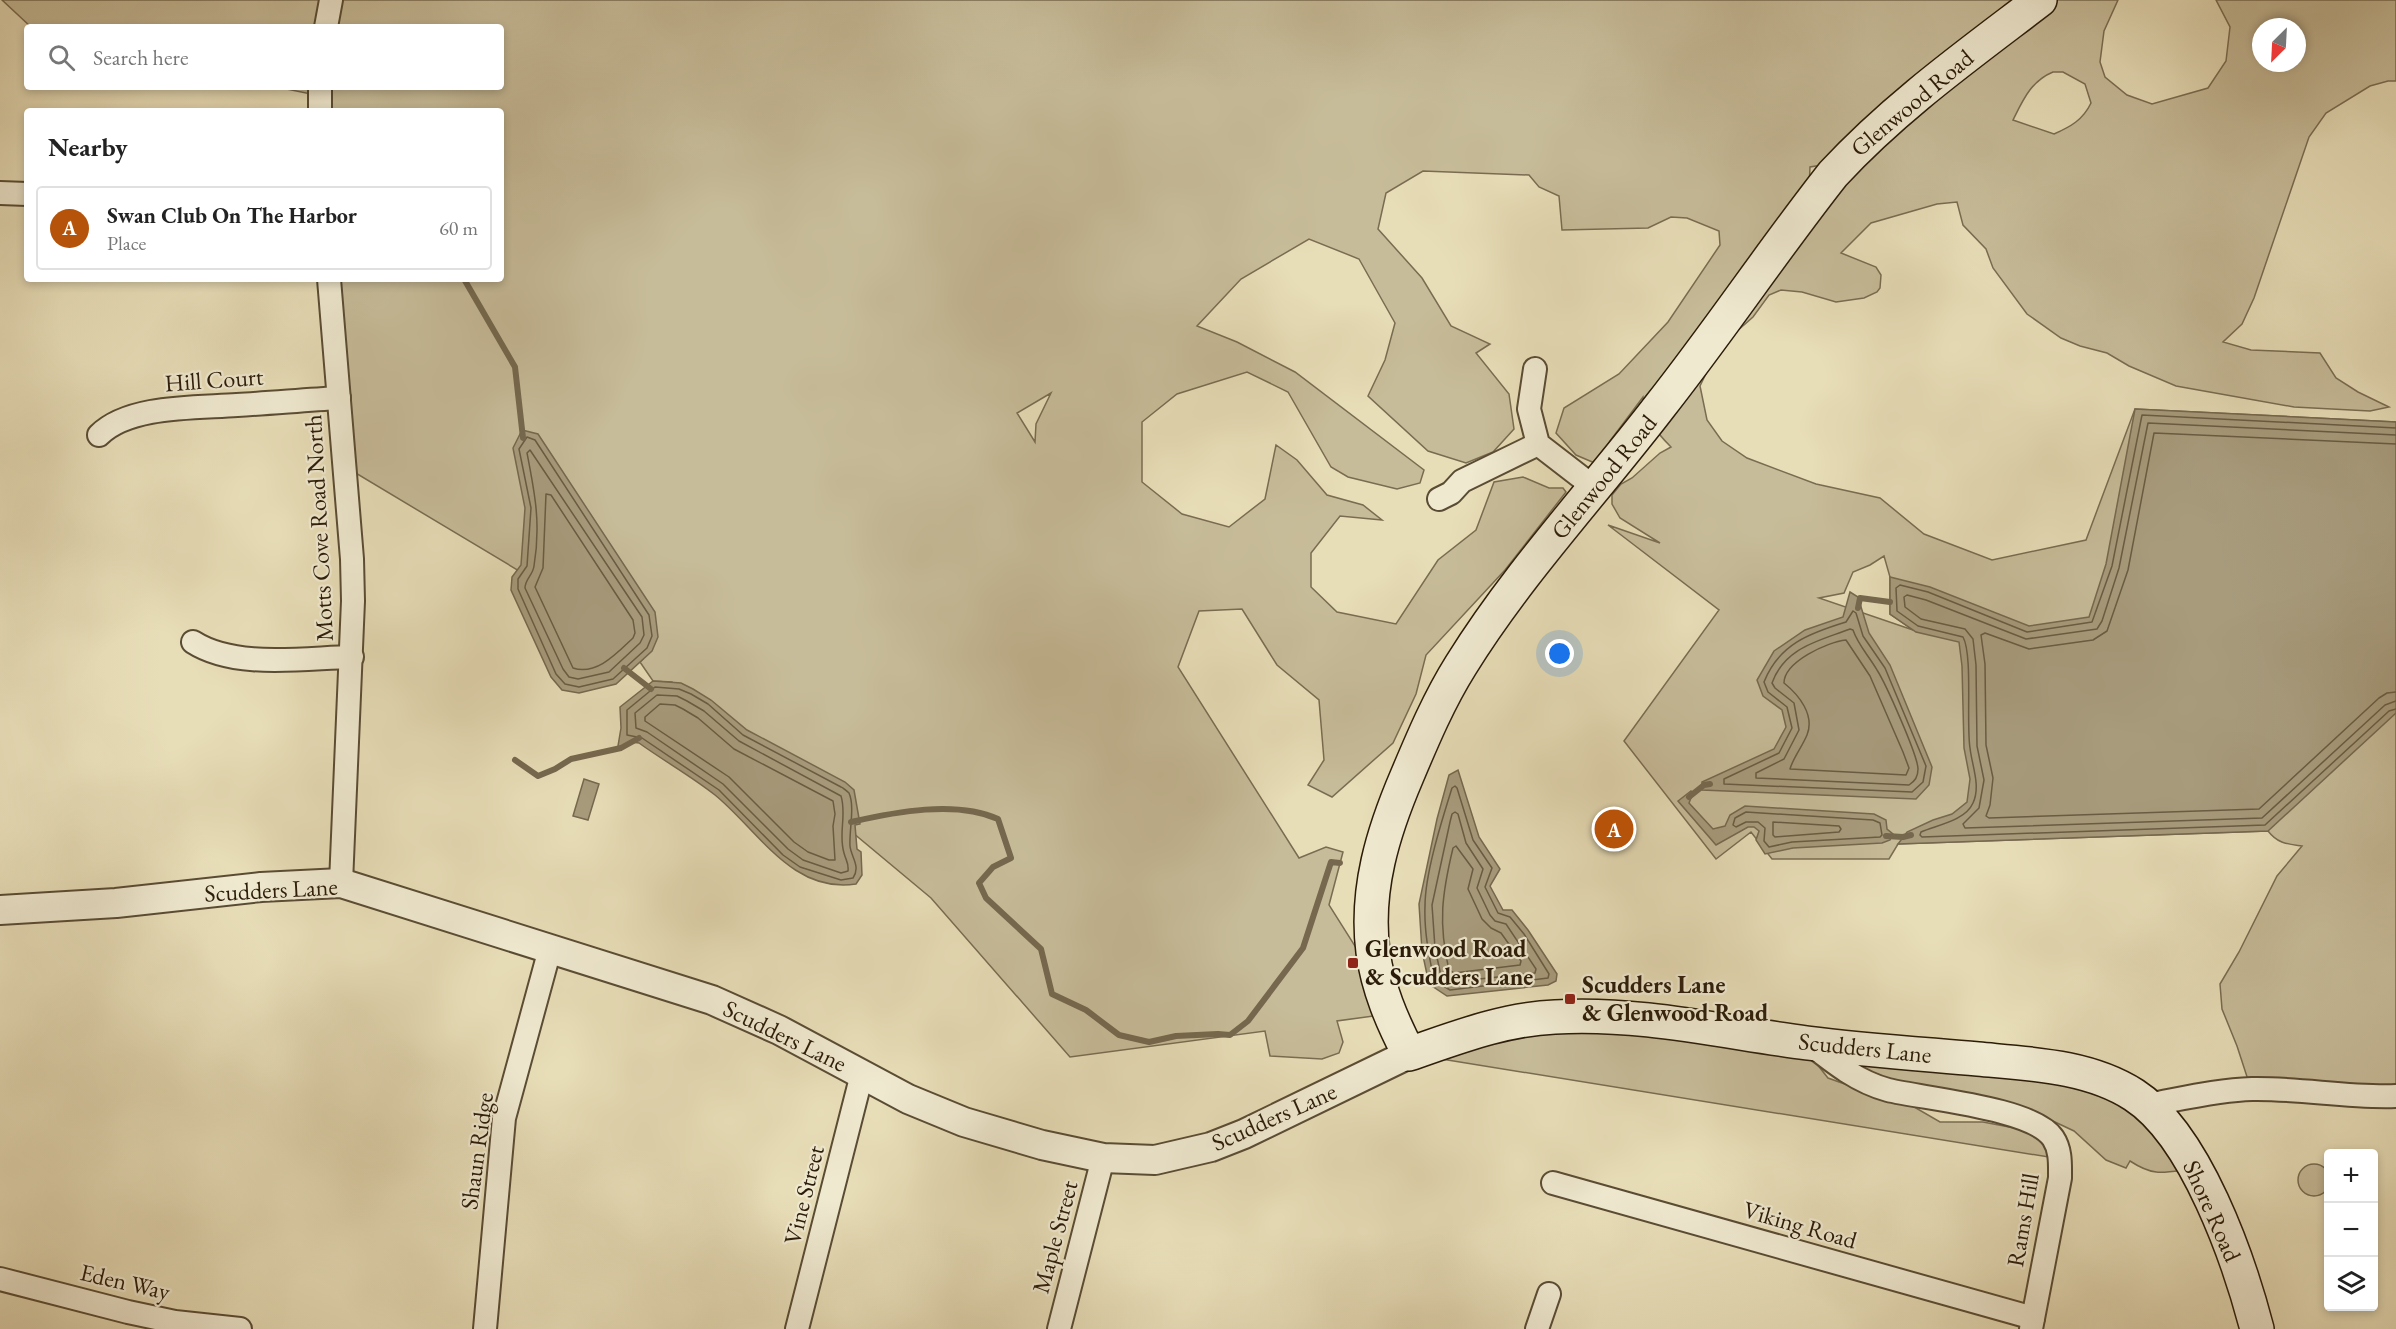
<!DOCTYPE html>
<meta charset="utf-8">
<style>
:root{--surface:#fff;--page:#f2f2f2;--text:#222;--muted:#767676;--line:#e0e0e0;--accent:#b45309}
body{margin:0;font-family:"EB Garamond",serif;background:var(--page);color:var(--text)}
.controls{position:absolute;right:18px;bottom:18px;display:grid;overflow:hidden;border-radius:6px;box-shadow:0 3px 9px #0003}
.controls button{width:54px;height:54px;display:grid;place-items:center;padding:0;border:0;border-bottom:2px solid var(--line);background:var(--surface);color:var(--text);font:30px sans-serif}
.compass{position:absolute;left:2252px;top:18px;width:54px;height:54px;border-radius:50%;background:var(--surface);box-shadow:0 3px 9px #0003;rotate:204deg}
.you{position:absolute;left:1560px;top:654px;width:21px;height:21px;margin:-15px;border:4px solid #fff;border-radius:50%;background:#1a73e8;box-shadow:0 0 0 9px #1a73e833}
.badge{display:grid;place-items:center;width:39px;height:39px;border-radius:50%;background:var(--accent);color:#fff;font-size:20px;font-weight:700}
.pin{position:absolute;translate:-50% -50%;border:3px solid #fff;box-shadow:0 2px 6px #0006}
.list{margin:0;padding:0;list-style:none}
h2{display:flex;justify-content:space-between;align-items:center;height:78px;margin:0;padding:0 24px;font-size:26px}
h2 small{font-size:20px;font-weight:400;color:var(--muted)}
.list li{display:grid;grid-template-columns:39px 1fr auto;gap:18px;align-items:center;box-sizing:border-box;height:84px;margin:0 12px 12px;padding:0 12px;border:2px solid var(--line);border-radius:6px}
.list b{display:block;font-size:22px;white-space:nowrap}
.list p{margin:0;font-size:20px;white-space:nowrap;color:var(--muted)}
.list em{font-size:20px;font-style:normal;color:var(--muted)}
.icon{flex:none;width:33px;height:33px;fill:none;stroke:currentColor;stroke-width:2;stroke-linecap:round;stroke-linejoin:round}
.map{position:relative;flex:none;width:2396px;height:1329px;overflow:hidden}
.search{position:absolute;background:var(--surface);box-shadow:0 3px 9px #0003;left:24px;top:24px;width:480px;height:66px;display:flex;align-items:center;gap:15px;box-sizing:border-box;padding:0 21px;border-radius:6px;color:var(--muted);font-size:22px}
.panel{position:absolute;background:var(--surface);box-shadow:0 3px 9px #0003;left:24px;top:108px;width:480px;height:174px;border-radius:6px}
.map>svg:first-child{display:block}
.green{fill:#c7bc99;stroke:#796c51;stroke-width:1.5;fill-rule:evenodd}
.water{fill:#a79b7c;stroke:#75684e;stroke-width:1.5}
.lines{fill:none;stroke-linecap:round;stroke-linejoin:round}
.shore{stroke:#695c42;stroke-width:1.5}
.stream{stroke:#75684e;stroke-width:6}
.minor-casing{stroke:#5a4c34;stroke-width:26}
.tertiary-casing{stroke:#5a4c34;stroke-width:32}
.secondary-casing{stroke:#2b1c09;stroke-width:36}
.minor{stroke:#efe9d0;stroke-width:22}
.tertiary{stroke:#efe9d0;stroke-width:28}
.secondary{stroke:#efe9d0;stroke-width:33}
.poi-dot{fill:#8f2418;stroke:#efe9d0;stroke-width:2}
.labels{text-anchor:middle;stroke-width:4.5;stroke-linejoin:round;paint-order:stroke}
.street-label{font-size:24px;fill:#2b1c09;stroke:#efe9d0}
.poi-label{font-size:24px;font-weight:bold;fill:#2b1c09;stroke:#efe9d0;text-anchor:start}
</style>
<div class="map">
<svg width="2396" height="1329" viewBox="0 0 2396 1329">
<rect width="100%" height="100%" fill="#e7ddb7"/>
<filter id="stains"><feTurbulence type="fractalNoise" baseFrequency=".00333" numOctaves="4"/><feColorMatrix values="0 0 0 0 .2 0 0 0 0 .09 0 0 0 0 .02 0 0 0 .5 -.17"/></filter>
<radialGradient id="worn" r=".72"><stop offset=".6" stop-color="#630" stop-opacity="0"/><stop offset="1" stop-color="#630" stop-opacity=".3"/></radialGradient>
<g class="green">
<path d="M2 0H2022L1822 165 1810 167 1809 189 1893 131 2058 0H2118L2104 31 2100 62 2105 77 2127 95 2152 104 2208 88 2226 61 2230 27 2216 0H2396V81H2388L2370 86 2326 113 2309 137 2254 298 2242 324 2223 342 2251 350 2320 353 2336 378 2358 392 2389 407 2370 411 2294 407 2176 386 2129 366 2107 353 2080 346 2061 338 2027 314 1993 268 1986 249 1963 225 1957 202 1937 204 1871 223 1841 253 1876 267 1881 275 1880 288 1877 292 1864 298 1836 302 1802 292 1781 290 1769 295 1753 317 1719 347 1700 386 1707 420 1722 441 1747 458 1816 484 1880 498 1924 534 1992 560 2086 540 2135 409 2396 422V1096L2251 1089 2237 1046 2222 1009 2220 984 2239 952 2277 876 2302 846C2288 844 2278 844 2268 831L1898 844 1889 859H1772L1751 832 1716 859 1624 741 1719 610 1608 525 1660 543 1620 518 1612 504V495L1621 484 1632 478 1660 453 1671 447C1656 432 1645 418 1643 397L1610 441 1597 464 1576 455 1556 433 1564 408 1619 374 1668 322 1720 245 1719 231 1687 218 1671 217 1648 228 1562 230 1559 196 1539 187 1529 175 1423 171 1386 193 1378 229 1422 278 1451 326 1490 344 1476 353 1509 394 1514 429 1493 452 1466 463 1428 451 1368 396 1385 360 1395 323 1359 259 1309 239 1241 279 1197 326 1237 342 1295 372 1424 470 1420 483 1397 489 1348 477 1331 467 1288 392 1247 372 1177 394 1142 422V482L1182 514 1229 527 1265 499 1276 445 1297 460 1327 495 1363 505 1382 520 1340 516 1311 553V587L1337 612 1396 624 1438 560 1476 530 1494 482 1523 477 1549 488H1563L1566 492 1505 570 1426 655 1416 694 1393 743 1332 797 1308 785 1324 760 1319 700 1277 665 1242 609 1199 611 1178 667 1299 858 1326 847 1343 852 1329 905 1379 984 1388 1014 1337 1021 1343 1042 1339 1053 1322 1059 1270 1056 1265 1031 1070 1057 931 898 672 682 653 681 640 662 643 659 586 611 349 469 333 279H501V111H322L321 96 277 87H501V27H31ZM2261 27H2297V63H2261ZM2053 72H2063L2085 84 2091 103C2083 120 2070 127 2054 134L2013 120C2023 100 2031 81 2053 72ZM1051 393 1036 424 1035 442 1017 413ZM1884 556 1890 577V614L1913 630 1819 598 1844 593 1853 572 1870 565Z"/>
<path d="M1551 1017 2096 1077 2195 1168C2165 1172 2156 1178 2130 1161L2126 1168 2106 1160 2074 1131 2038 1114 1905 1084 1861 1070 1801 1044 1828 1078 1856 1088 1897 1097 1940 1122H1983L2025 1130 2049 1144 2061 1159 1429 1057Z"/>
<circle cx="2314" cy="1180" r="16"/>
</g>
<g class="water">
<path d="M2135 409 2396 422V713L2268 831 1898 844 1907 832 1933 820 1952 814 1967 802 1970 779 1964 748 1962 666 1959 642 1916 632 1890 614V577L1930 587 2029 626 2089 617 2106 564Z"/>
<path d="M522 430 538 434 655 612 658 637 652 651 616 684 579 693 562 690 551 677 511 590 512 577 521 565 525 508 513 448Z"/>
<path d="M1850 592 1858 597 1869 633 1890 665 1932 767 1929 785 1916 799 1702 790V782L1774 749 1786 727 1782 710 1763 696 1757 680 1774 651 1805 630 1843 617Z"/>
<path d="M653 681 681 683 693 689 711 700 747 730 845 782 854 790 860 824 855 825 857 849 861 852 862 875 856 884C792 894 758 830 715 795 691 776 664 761 639 743L631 742 621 748 618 746 621 728 620 707Z"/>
<path d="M1458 770 1479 837 1500 869 1490 886 1503 910H1512L1528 930 1557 974 1556 981 1548 985 1447 996 1429 984 1422 951 1419 904 1437 819 1449 775Z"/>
<path d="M584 779 599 784 588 820 573 816Z"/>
<path d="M1691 791 1693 793 1689 803 1713 829 1725 826 1730 815 1745 806 1874 814 1886 820 1887 829 1893 834 1890 840 1882 843 1793 848 1765 854 1756 840 1759 831 1754 827H1748L1716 845 1678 801Z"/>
</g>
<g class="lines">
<g class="shore">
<path d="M2396 428 2142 415 2112 566 2092 622 2027 632 1928 592 1900 585 1896 588 1897 611 1918 626 1963 637C1973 655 1966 723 1970 748 1972 766 1981 786 1973 803 1965 821 1937 825 1921 832L1920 835 1922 837 2265 825 2389 711 2396 709"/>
<path d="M2396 435 2148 423 2119 568 2102 621 2097 629 2026 639 1926 600 1907 595 1904 597 1905 607 1921 619 1965 629 1973 639 1976 665 1977 746 1984 780 1979 808 1963 824 1965 828 2262 818 2385 705 2396 701"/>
<path d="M527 437 535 440 649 615 652 636 647 648 613 679 579 687 565 684 556 674 518 589V579L527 566 531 508 519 449Z"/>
<path d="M2396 444 2154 433 2128 570 2107 631 2093 640 2029 649 1985 633 1981 635 1985 664 1986 745 1993 778 1990 805 1986 816 1989 818 2259 809 2379 698 2387 693 2396 692"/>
<path d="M530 450 642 617 644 635 640 643 609 672 578 679 569 677 563 669 525 588C525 579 533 575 534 566 541 524 535 494 527 453Z"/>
<path d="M546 494 551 495 633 620 635 633 633 638C618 652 597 676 573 668L535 587 543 568Z"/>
<path d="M1853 611 1856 613 1863 636 1885 668 1926 766 1923 782 1912 792 1724 784V779L1779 753 1792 728 1787 707 1768 692 1764 682C1779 644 1810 633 1846 622Z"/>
<path d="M1850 629 1853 630C1858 645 1869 656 1877 670 1886 684 1918 756 1918 769 1918 777 1915 781 1909 785L1756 778V773L1784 759 1799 730 1794 703 1775 688 1772 683C1785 647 1819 641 1850 629Z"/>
<path d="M1846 640 1870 676 1903 752 1909 768 1906 775 1790 769C1793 758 1802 747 1807 735 1815 715 1799 695 1784 683 1784 662 1827 642 1846 640Z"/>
<path d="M655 687 679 689 691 694 708 704 743 735 841 787C842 787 848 792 849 793 855 806 849 831 850 846 851 857 861 866 853 878L841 880 800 867 783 855 719 790 642 738 627 735V710Z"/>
<path d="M657 695 677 696 687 701 704 711 739 741 841 796C847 815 838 834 844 853 846 861 849 863 848 871L841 873 803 860 788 849 723 784 647 732 636 728 635 713Z"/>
<path d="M660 704 675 705 683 709 698 718 734 749 833 801 835 814 833 826 835 860H829L808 852 794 842 729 777 645 721V717Z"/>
<path d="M1455 786 1457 788 1473 840 1492 868 1485 887 1498 913 1510 917 1524 934 1549 974 1548 978 1450 990 1434 980C1429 956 1424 931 1425 906 1425 873 1442 820 1452 788Z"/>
<path d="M1455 812 1458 814 1466 843 1483 869 1477 888 1490 915 1495 921 1506 924 1536 969 1535 973 1451 982 1441 976 1435 948 1432 905 1450 822 1452 814Z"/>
<path d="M1746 812 1873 820 1880 823 1882 835 1880 837 1792 842 1769 847 1764 841 1765 828 1758 822H1746L1736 827 1733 825 1735 818Z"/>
<path d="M1773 822 1839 826 1841 829 1839 832 1775 837 1773 835Z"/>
<path d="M1456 846 1473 869 1468 889 1482 919 1491 928 1501 933 1521 961 1520 965 1454 973 1449 970C1438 923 1442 894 1453 848Z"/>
</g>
<g class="stream">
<path d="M464 279 515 367 523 438"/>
<path d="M1858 608 1860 598 1890 602"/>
<path d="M624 668 651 689"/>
<path d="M515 760 538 776 555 769 571 759 621 748 639 738"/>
<path d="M1689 797 1704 785 1710 784"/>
<path d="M851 822C895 812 956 800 998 819L1011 858 993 867 979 883 986 898 1041 949 1052 994 1086 1010 1119 1035 1149 1042 1176 1036 1218 1034 1230 1035 1248 1021 1303 948 1331 862 1340 863"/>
<path d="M1886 836 1903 837 1911 835"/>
</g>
<g class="minor-casing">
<g id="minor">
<path d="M326 27 331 0"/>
<path d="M320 111V87"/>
<path d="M0 193 27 194"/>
<path d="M329 279 352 559 353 601 341 883"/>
<path d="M1535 369 1529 409 1538 444 1595 488"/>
<path d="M99 435C129 405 196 408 237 405 271 403 305 400 339 398"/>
<path d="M1439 499 1451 493 1462 481 1538 444"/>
<path d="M193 642C235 669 303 658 352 657"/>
<path d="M1810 1044C1834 1063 1858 1082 1888 1090 1925 1099 2033 1108 2053 1138 2061 1150 2060 1164 2060 1178L2031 1329"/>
<path d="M2147 1105C2181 1099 2217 1090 2252 1089 2300 1088 2348 1098 2396 1096"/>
<path d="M1553 1183 2033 1318"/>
<path d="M0 1279 128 1312 175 1322 240 1329"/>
<path d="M485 1329 504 1118 550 949"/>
<path d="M797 1329 862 1074"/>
<path d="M1059 1329 1103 1158"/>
<path d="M1537 1329 1549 1294"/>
</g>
</g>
<g class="tertiary-casing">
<path id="tertiary" d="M0 910 116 903 261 887 341 883 712 1000 779 1030 908 1099 964 1122 1042 1145 1103 1158 1155 1160 1211 1147 1244 1134 1409 1054"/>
</g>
<g class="secondary-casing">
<path id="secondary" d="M2040 0C1968 55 1895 107 1833 174 1773 250 1720 330 1660 406 1594 492 1518 573 1461 665 1439 700 1423 738 1407 776 1383 832 1365 890 1373 952 1378 989 1392 1021 1409 1054 1456 1038 1504 1019 1555 1017 1640 1012 1723 1032 1807 1043 1863 1050 1921 1054 1978 1059 2031 1064 2089 1066 2134 1095 2196 1135 2239 1260 2257 1329"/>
</g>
<use href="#minor" class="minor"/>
<use href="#tertiary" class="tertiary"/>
<use href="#secondary" class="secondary"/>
</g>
<g class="poi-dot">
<rect x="1347" y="957" width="12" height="12" rx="3"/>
<rect x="1564" y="993" width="12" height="12" rx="3"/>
</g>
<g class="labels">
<g class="street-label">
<text transform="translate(1912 103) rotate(-40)" y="8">Glenwood Road</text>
<text transform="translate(214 380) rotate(-4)" y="8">Hill Court</text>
<text transform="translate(1604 477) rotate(-51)" y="8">Glenwood Road</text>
<text transform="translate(319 528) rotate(-93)" y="8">Motts Cove Road North</text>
<text transform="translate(271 890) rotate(-3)" y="8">Scudders Lane</text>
<text transform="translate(785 1036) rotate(26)" y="8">Scudders Lane</text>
<text transform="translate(1865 1048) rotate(6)" y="8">Scudders Lane</text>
<text transform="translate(1274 1117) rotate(-24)" y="8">Scudders Lane</text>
<text transform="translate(477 1151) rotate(-82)" y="8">Shaun Ridge</text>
<text transform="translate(804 1195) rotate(-76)" y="8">Vine Street</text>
<text transform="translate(2212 1211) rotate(66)" y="8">Shore Road</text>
<text transform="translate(2023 1220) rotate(-80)" y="8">Rams Hill</text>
<text transform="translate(1800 1225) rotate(16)" y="8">Viking Road</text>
<text transform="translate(1055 1237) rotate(-75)" y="8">Maple Street</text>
<text transform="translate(125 1282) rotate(13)" y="8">Eden Way</text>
</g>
<g class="poi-label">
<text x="1365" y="957">Glenwood Road<tspan x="1365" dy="28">&amp; Scudders Lane</tspan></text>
<text x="1582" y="993">Scudders Lane<tspan x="1582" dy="28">&amp; Glenwood Road</tspan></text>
</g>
</g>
<rect width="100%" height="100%" filter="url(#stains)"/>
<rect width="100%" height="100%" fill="url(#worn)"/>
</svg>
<div class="controls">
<button>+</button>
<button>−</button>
<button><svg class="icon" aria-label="layers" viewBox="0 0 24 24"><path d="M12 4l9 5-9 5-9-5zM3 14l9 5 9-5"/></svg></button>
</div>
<svg class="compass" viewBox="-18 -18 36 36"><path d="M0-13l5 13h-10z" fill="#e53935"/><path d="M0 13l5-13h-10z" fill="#767676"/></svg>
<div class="you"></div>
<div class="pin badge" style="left:1614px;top:829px">A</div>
<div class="search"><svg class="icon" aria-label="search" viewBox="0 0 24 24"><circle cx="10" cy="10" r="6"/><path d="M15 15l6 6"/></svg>Search here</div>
<section class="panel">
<h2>Nearby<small></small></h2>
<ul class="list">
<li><span class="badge">A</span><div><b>Swan Club On The Harbor</b><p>Place</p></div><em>60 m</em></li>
</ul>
</section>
</div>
